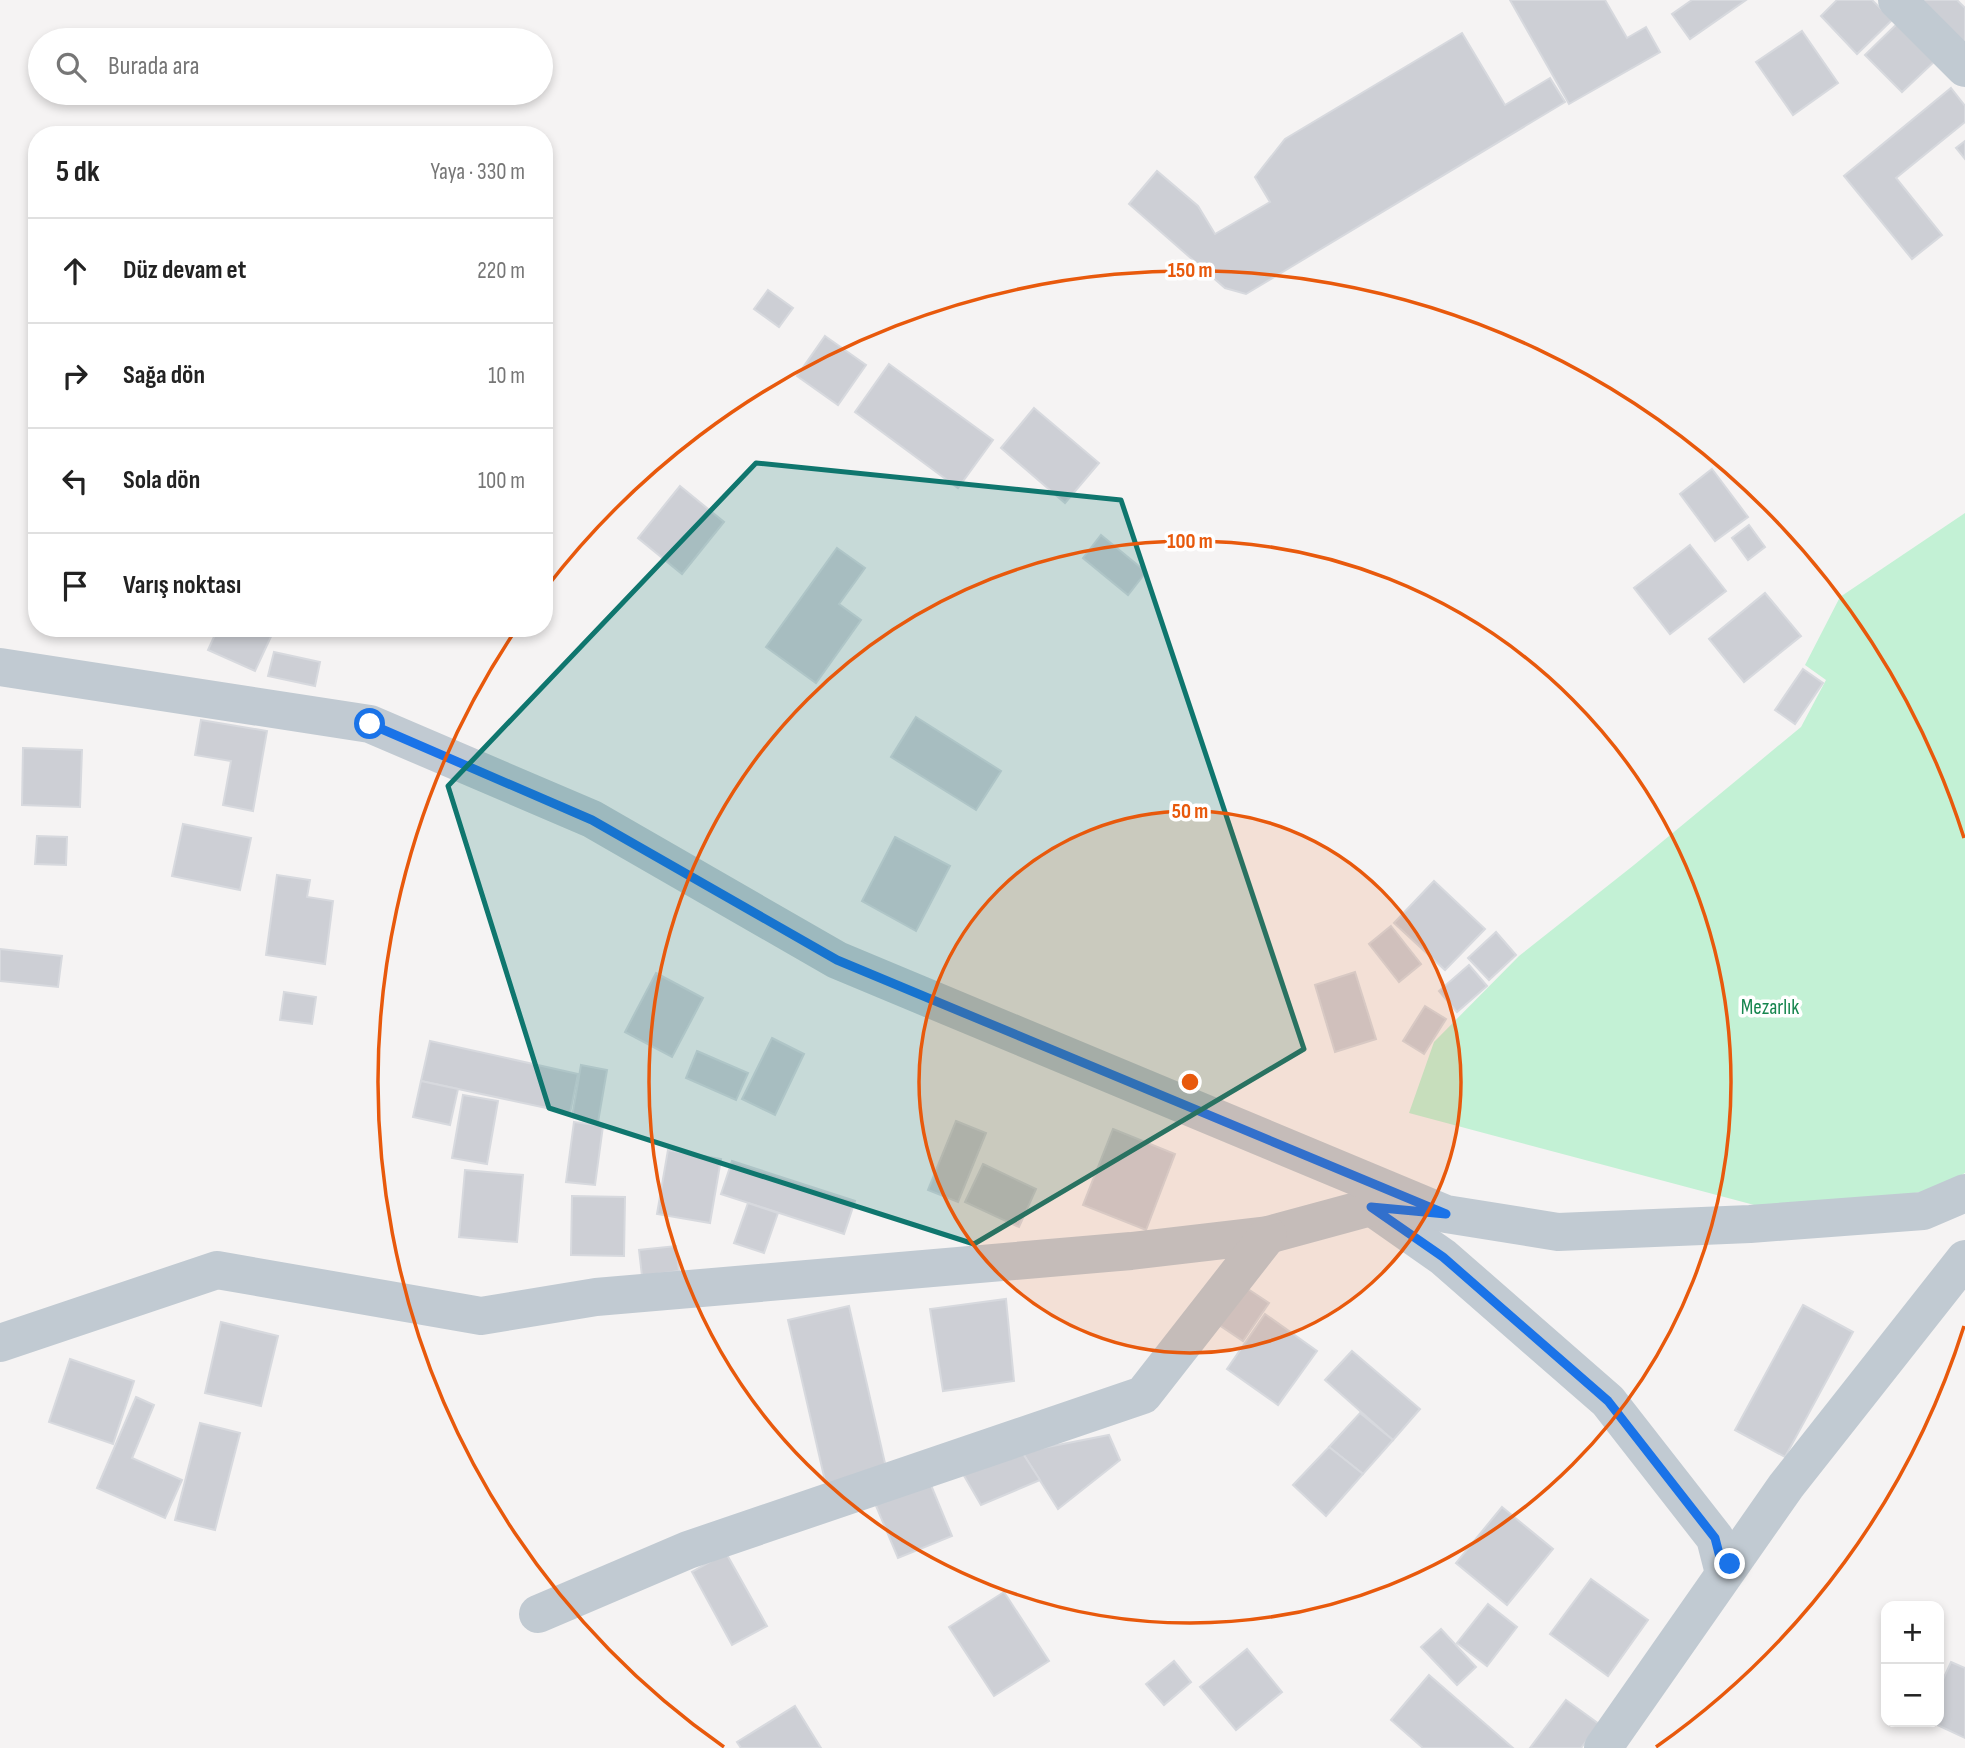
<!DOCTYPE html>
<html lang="tr">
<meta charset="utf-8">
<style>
:root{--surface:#fff;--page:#f2f2f2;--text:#222;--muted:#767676;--line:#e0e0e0}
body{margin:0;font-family:"Sofia Sans Condensed",sans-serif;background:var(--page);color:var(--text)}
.controls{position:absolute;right:21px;bottom:21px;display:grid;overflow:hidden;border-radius:14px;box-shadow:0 4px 10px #0003}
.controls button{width:63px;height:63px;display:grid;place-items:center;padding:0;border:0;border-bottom:2px solid var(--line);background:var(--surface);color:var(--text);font:35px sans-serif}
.stop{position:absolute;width:21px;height:21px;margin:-16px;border:5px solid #1a73e8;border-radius:50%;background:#fff}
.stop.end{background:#1a73e8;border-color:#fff;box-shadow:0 2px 7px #0008}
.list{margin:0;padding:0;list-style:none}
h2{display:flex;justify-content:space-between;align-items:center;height:91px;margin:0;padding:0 28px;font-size:30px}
h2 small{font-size:23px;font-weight:400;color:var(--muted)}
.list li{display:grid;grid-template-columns:46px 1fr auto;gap:21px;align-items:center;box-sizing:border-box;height:105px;padding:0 28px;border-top:2px solid var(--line)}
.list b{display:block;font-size:26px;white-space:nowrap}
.list em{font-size:23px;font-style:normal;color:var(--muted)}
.icon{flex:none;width:38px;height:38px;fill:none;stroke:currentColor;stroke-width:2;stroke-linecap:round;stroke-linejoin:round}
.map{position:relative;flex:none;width:1965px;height:1748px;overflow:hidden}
.search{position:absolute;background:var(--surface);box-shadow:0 4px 10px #0003;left:28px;top:28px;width:525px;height:77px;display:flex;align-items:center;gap:18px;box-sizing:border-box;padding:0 24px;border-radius:38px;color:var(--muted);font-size:26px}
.panel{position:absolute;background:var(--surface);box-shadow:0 4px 10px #0003;left:28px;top:126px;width:525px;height:511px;border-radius:28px}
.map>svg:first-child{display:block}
.green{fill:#c3f1d5}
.building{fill:#cdcfd5;stroke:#d7d9de;stroke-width:2}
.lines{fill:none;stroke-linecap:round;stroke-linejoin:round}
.minor{stroke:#c1cad2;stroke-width:38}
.tertiary{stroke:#c1cad2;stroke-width:38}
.route{stroke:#1a73e8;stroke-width:9}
.marked{fill:#0f766e;fill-opacity:0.2;stroke:#0f766e;stroke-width:5;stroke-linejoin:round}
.ring{fill:none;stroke:#e8590c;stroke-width:3.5}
.labels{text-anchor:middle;stroke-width:7;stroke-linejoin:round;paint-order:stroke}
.park-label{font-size:21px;fill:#17864f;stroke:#fff}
.centre{fill:#e8590c;stroke:#fff;stroke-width:3.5}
.ring-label{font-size:21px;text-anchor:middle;font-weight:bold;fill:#e8590c;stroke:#fff;stroke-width:7;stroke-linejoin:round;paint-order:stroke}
</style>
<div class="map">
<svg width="1965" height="1748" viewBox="0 0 1965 1748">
<rect width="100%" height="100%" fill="#f5f3f3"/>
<path class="green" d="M1965 513V1173L1938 1189 1815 1210 1758 1206 1409 1113 1434 1042 1519 956 1634 865 1801 727 1826 680 1805 665 1840 597Z"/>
<g class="building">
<path d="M1510 0H1605L1627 38 1646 27 1660 52 1569 104Z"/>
<path d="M1692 0H1746L1690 39 1672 14Z"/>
<path d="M1837 0H1872L1892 20 1857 54 1821 16Z"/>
<path d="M1916 0H1957L1965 8V46Z"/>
<path d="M1900 21 1937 59 1902 92 1865 55Z"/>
<path d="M1802 31 1838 83 1793 115 1756 62Z"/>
<path d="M1462 33 1505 105 1550 78 1565 102 1246 294 1225 288 1129 204 1157 171 1198 206 1215 234 1270 202 1255 177 1285 139Z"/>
<path d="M1951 88 1965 106V122L1896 178 1942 235 1912 259 1844 176Z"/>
<path d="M1965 141V159L1956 148Z"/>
<path d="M768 290 793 308 779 327 754 309Z"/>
<path d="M825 336 866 365 838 405 797 376Z"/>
<path d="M889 364 993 440 958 488 855 412Z"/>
<path d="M1034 408 1099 463 1065 503 1001 448Z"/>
<path d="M1712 469 1748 517 1715 541 1680 494Z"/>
<path d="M680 486 724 522 682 574 638 538Z"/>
<path d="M1749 525 1765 547 1748 560 1732 538Z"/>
<path d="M1101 535 1146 572 1128 595 1083 558Z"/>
<path d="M1690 545 1726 591 1670 634 1634 588Z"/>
<path d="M837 548 865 568 839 604 861 620 816 683 766 647Z"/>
<path d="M1765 593 1801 636 1744 682 1709 639Z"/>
<path d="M218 628H275L255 671 208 650Z"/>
<path d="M274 652 320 662 315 686 268 676Z"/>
<path d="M1803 669 1823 683 1795 724 1775 710Z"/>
<path d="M916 717 1001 771 976 810 891 757Z"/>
<path d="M201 720 267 731 253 811 223 805 231 761 195 755Z"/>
<path d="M23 748 82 750 80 807 22 805Z"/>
<path d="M183 824 251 838 240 890 172 876Z"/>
<path d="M37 836 67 837 66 865 35 864Z"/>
<path d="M895 837 950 866 916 931 862 901Z"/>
<path d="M277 875 310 880 307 897 333 901 325 964 266 955Z"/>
<path d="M1434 881 1485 929 1445 970 1394 923Z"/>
<path d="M1391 926 1421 964 1399 982 1369 944Z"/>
<path d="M1496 932 1516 955 1489 980 1468 958Z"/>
<path d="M0 949 62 956 58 987 0 981Z"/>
<path d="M1469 965 1487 986 1457 1012 1439 991Z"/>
<path d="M1355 972 1376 1039 1335 1052 1315 985Z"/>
<path d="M656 973 703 998 672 1057 625 1032Z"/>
<path d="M284 992 316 997 312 1024 280 1020Z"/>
<path d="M1425 1006 1446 1019 1424 1054 1403 1041Z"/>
<path d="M772 1038 804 1054 775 1115 742 1099Z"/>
<path d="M430 1041 578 1074 570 1113 421 1081Z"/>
<path d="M697 1051 748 1073 736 1100 686 1078Z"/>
<path d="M581 1065 607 1070 598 1122 572 1117Z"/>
<path d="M421 1081 458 1089 450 1125 413 1117Z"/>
<path d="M463 1095 498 1101 487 1164 452 1158Z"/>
<path d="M956 1121 986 1133 958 1202 928 1190Z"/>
<path d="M574 1122 603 1126 595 1185 566 1182Z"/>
<path d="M1113 1129 1175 1154 1146 1230 1083 1205Z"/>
<path d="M668 1150 721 1159 710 1223 657 1214Z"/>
<path d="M732 1161 855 1201 844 1234 721 1194Z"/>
<path d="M983 1164 1036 1189 1019 1227 965 1202Z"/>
<path d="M465 1170 523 1175 517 1242 459 1237Z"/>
<path d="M572 1196 625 1197 624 1256 571 1255Z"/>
<path d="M748 1203 778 1213 764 1253 734 1243Z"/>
<path d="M676 1246 679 1271 642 1276 639 1250Z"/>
<path d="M1239 1283 1269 1303 1243 1341 1213 1321Z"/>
<path d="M1006 1299 1014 1381 943 1391 930 1309Z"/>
<path d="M1803 1305 1853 1332 1785 1457 1735 1430Z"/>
<path d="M849 1306 887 1472 826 1485 788 1320Z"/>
<path d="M1265 1314 1317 1351 1278 1405 1227 1369Z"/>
<path d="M221 1322 278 1336 261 1406 205 1393Z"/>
<path d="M1352 1351 1420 1409 1393 1440 1325 1380Z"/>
<path d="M70 1359 134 1381 113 1444 49 1422Z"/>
<path d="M136 1397 154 1405 132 1458 182 1480 165 1518 97 1488Z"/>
<path d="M1360 1413 1393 1440 1363 1474 1329 1447Z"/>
<path d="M200 1423 240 1433 215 1530 175 1520Z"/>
<path d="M1109 1435 1120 1460 1058 1509 1022 1452Z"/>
<path d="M1329 1447 1363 1474 1326 1516 1293 1485Z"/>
<path d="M1022 1452 1040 1480 981 1505 963 1474Z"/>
<path d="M928 1478 952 1536 898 1558 874 1501Z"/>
<path d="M1502 1507 1553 1549 1507 1605 1456 1563Z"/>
<path d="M726 1553 767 1626 732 1645 692 1572Z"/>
<path d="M1591 1579 1648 1620 1608 1676 1550 1634Z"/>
<path d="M1004 1592 1049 1661 994 1696 949 1627Z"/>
<path d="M1488 1604 1517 1627 1487 1666 1457 1643Z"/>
<path d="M1441 1629 1476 1667 1457 1685 1421 1647Z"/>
<path d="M1247 1649 1282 1692 1236 1730 1200 1687Z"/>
<path d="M1174 1661 1191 1682 1164 1705 1146 1684Z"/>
<path d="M1951 1662 1965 1668V1738L1931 1722H1939V1688Z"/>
<path d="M1429 1675 1513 1748H1423L1391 1720Z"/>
<path d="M1566 1700 1599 1724 1581 1748H1530Z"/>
<path d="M795 1706 821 1748H741L737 1742Z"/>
</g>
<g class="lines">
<g class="minor">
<path d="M1373 1208 1443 1257 1608 1401 1715 1538 1724 1573"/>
<path d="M0 1343 217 1270 481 1316 596 1297 1131 1251 1268 1235 1371 1207 1434 1212"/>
<path d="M538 1614 688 1550 1143 1395 1268 1235"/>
</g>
<g class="tertiary">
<path d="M1897 0 1965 68"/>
<path d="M0 667 370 724 592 819 837 960 1446 1214 1558 1232 1750 1224 1923 1211 1965 1193"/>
<path d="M1603 1748 1786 1486 1965 1259"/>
</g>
</g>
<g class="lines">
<path class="route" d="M370 724 592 820 837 960 1446 1214 1371 1207 1443 1257 1608 1401 1715 1538 1724 1573 1730 1564"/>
</g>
<path class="marked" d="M756 463 1121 500 1304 1049 974 1244 549 1108 448 786Z"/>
<circle cx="1190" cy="1082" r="271" fill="#e8590c" fill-opacity=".12"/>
<g class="ring">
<circle cx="1190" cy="1082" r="271"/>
<circle cx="1190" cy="1082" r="541"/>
<path d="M1964 1326A812 812 0 0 1 1656 1747M724 1747A812 812 0 0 1 513 634M546 588A812 812 0 0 1 1964 838"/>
</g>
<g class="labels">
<g class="park-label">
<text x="1770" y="1014">Mezarlık</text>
</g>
</g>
<circle cx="1190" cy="1082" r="10" class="centre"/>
<g class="ring-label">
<text x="1190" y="277">150 m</text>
<text x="1190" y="548">100 m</text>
<text x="1190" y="818">50 m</text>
</g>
</svg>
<div class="controls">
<button>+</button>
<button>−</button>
</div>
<div class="stop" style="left:370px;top:724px"></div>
<div class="stop end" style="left:1730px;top:1564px"></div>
<div class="search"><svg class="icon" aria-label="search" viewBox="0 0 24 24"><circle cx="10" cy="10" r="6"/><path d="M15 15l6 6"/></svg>Burada ara</div>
<section class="panel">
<h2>5 dk<small>Yaya · 330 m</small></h2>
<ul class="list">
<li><svg class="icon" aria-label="ahead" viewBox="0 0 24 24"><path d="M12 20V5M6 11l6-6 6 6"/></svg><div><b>Düz devam et</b></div><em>220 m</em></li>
<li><svg class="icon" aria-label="right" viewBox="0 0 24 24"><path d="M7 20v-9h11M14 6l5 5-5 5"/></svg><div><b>Sağa dön</b></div><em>10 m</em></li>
<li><svg class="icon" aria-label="left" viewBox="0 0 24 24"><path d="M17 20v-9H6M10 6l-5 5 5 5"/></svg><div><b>Sola dön</b></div><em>100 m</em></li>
<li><svg class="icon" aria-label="arrive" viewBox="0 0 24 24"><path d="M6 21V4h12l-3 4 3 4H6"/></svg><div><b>Varış noktası</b></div></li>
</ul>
</section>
</div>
